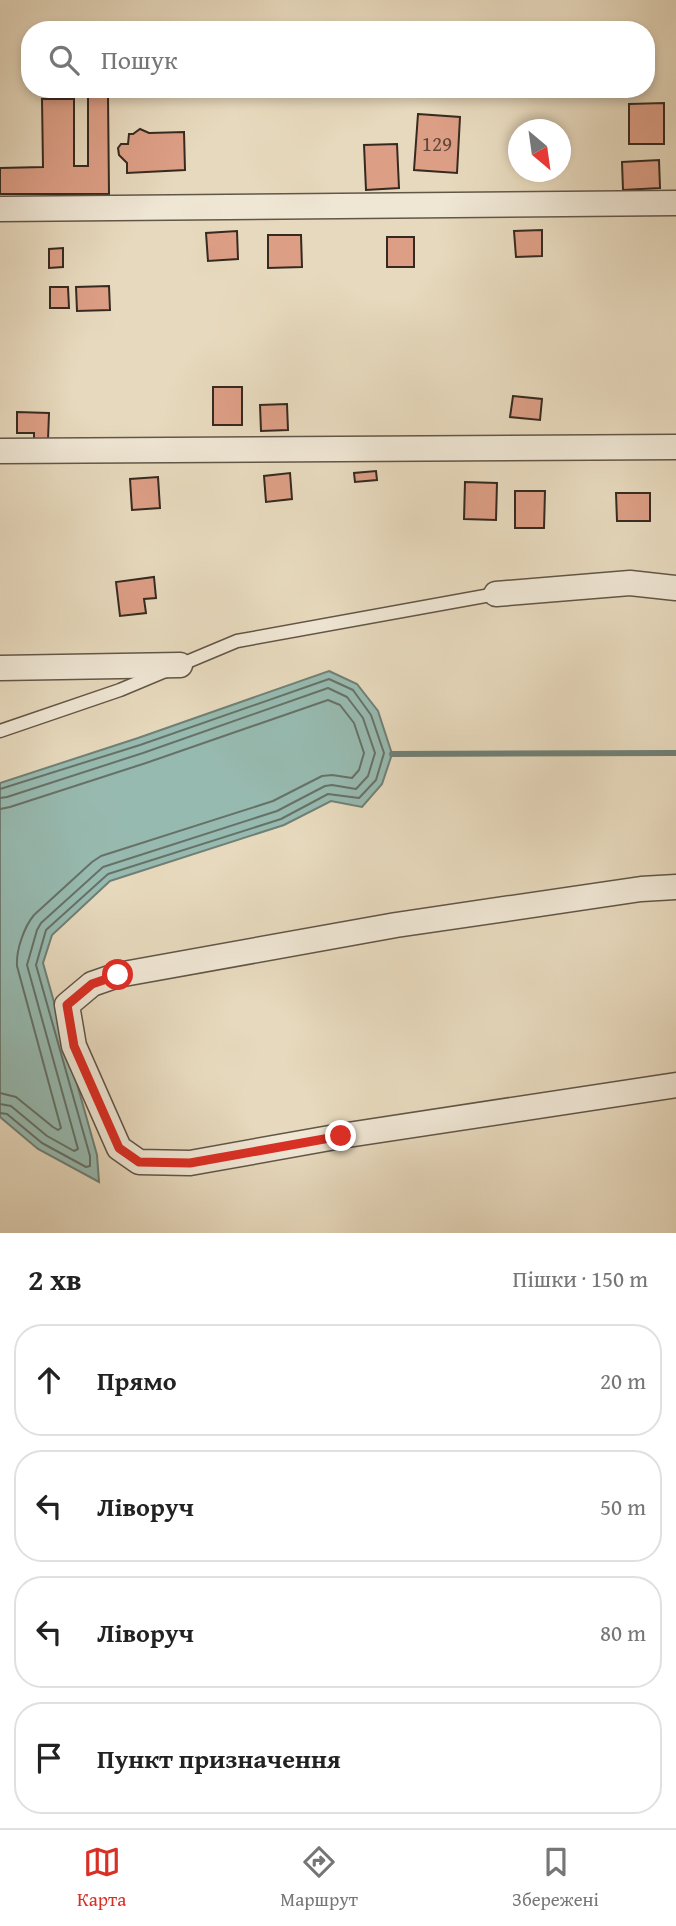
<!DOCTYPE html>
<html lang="uk">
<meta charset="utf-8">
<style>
:root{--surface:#fff;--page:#f2f2f2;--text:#222;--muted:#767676;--line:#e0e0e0;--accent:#d93025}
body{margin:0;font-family:"Gentium Book Plus",serif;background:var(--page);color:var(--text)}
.compass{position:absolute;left:508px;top:119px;width:63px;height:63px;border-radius:50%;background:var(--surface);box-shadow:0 4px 10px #0003;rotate:151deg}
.stop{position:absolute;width:21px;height:21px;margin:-16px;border:5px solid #d93025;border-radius:50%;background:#fff}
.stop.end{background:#d93025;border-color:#fff;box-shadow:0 2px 7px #0008}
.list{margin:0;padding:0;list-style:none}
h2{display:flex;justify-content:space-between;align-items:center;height:91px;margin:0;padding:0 28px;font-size:30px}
h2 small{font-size:23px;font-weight:400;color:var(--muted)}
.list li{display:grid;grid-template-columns:46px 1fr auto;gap:21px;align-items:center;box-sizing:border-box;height:112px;margin:0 14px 14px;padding:0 14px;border:2px solid var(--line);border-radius:28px}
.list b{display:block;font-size:26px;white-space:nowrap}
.list em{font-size:23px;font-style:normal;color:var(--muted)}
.icon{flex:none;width:38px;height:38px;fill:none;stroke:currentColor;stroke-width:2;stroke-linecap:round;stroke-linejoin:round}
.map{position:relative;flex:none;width:676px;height:1233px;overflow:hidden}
.search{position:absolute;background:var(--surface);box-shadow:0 4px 10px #0003;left:21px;right:21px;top:21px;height:77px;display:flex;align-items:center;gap:18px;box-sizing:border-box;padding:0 24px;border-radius:28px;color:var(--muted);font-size:26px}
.sheet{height:595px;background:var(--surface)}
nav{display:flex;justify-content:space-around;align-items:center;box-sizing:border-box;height:98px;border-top:2px solid var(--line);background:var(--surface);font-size:19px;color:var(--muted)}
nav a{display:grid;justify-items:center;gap:4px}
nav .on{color:var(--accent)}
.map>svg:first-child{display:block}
.water{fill:#97bab0;stroke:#708076;stroke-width:2}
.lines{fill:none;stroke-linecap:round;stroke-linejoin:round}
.shore{stroke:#667268;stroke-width:2}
.stream{stroke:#708076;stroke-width:6}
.building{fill:#dc9e85;stroke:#362a20;stroke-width:2}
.lane-casing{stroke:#625647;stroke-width:15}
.street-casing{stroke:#625647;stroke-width:27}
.lane{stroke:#efe6d4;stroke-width:12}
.street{stroke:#efe6d4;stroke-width:24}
.route{stroke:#d93025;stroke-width:9}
.labels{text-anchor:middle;stroke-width:5;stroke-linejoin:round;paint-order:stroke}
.number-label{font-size:21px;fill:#604739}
</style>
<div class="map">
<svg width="676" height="1233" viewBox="0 0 676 1233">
<rect width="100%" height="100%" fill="#e7d9bd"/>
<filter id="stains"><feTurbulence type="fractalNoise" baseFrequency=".00286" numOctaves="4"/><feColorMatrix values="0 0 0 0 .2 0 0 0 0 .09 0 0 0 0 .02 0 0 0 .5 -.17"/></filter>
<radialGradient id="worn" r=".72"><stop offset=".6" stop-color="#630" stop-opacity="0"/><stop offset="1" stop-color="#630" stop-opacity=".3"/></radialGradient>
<path class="water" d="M329 671 357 684 378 711 392 754 382 784 362 807 331 801 284 825 110 881 52 935 43 963 97 1155 99 1182 38 1149 0 1117V783L138 738Z"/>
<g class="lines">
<g class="shore">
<path d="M0 789 140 745 329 679 353 690 371 715 384 753 376 780 359 798 328 794 281 819 108 874 46 930 36 965 90 1156V1166L86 1167 42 1143 7 1114 0 1113"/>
<path d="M0 798 7 797 143 753 328 688 347 697 363 718 375 753 368 776 356 789 332 785 325 786 277 811 103 867 41 923 37 930 27 965 78 1149 74 1151 47 1136 11 1106 0 1104"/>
<path d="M0 809 10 807 146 763 328 700 340 705 354 723 364 753 359 770 352 778 332 775 322 776 273 801 101 856 92 862 34 915C24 927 16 950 17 966L61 1128 58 1130 53 1127 16 1097 0 1093"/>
</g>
<path class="stream" d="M392 754 676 753"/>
</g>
<g class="building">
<path d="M88 96H108L109 194H0V168L43 167 42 99H74V166H88Z"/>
<path d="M664 103V144H629V104Z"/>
<path d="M418 114 460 117 457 173 414 170Z"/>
<path d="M140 129 149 133 184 132 185 170 127 173V163L119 155 118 148 121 144H128L129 134H133Z"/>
<path d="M397 144 399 188 366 190 364 145Z"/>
<path d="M659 160 660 188 623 190 622 162Z"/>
<path d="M542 230V256L516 257 514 231Z"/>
<path d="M237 231 238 259 208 261 206 233Z"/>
<path d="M268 235H301L302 267 268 268Z"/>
<rect x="387" y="237" width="27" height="30"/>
<path d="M63 248V267L49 268V249Z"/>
<path d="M109 286 110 310 77 311 76 287Z"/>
<path d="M50 287H68L69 308H50Z"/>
<rect x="213" y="387" width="29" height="38"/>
<path d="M513 396 542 399 540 420 510 417Z"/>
<path d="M287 404 288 430 261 431 260 405Z"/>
<path d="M17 412 49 413 48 440H34V433H17Z"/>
<path d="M376 471 377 480 355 482 354 473Z"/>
<path d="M290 473 292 499 266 502 264 476Z"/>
<path d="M158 477 160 508 132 510 130 479Z"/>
<path d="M465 482 497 483 496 520 464 519Z"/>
<path d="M515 491H545L544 528H515Z"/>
<path d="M616 493H650V521H617Z"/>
<path d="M154 577 156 598 144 599 146 613 120 616 116 582Z"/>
</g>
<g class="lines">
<g class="lane-casing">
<path id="lane" d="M0 731 120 690 237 641 496 594"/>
</g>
<g class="street-casing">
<g id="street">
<path d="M0 209 676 203"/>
<path d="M0 451 676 447"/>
<path d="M496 594 630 583 676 588"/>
<path d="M0 668 180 665"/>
<path d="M676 887 641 889 396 925 118 975 92 984 67 1005 74 1046 119 1148 139 1162 190 1163 341 1136 676 1085"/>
</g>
</g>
<use href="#lane" class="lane"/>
<use href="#street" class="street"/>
</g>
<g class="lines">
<path class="route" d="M118 975 92 984 67 1005 74 1046 119 1148 139 1162 190 1163 341 1136"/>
</g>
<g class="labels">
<g class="number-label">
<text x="437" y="151">129</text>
</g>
</g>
<rect width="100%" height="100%" filter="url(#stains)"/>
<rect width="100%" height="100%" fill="url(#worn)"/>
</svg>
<svg class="compass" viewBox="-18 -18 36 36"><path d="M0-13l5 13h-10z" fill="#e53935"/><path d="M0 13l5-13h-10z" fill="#767676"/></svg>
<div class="stop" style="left:118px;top:975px"></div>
<div class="stop end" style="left:341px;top:1136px"></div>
<div class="search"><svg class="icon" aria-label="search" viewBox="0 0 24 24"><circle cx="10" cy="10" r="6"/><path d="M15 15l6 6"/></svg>Пошук</div>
</div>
<section class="sheet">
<h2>2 хв<small>Пішки · 150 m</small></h2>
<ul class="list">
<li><svg class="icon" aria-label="ahead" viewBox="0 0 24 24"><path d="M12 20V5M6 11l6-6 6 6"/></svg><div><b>Прямо</b></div><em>20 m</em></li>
<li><svg class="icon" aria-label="left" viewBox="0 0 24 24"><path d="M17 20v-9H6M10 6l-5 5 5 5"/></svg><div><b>Ліворуч</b></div><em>50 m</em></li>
<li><svg class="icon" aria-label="left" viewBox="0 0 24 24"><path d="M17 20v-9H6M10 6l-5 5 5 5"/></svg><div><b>Ліворуч</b></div><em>80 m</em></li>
<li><svg class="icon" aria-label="arrive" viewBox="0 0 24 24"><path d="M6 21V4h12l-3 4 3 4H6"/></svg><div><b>Пункт призначення</b></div></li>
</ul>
</section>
<nav>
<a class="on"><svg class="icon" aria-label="map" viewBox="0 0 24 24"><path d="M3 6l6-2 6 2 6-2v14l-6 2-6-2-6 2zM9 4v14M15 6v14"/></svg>Карта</a>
<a><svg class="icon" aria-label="directions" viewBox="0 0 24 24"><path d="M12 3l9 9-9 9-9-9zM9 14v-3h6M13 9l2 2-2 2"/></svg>Маршрут</a>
<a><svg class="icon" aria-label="saved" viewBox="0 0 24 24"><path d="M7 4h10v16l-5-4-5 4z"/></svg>Збережені</a>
</nav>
